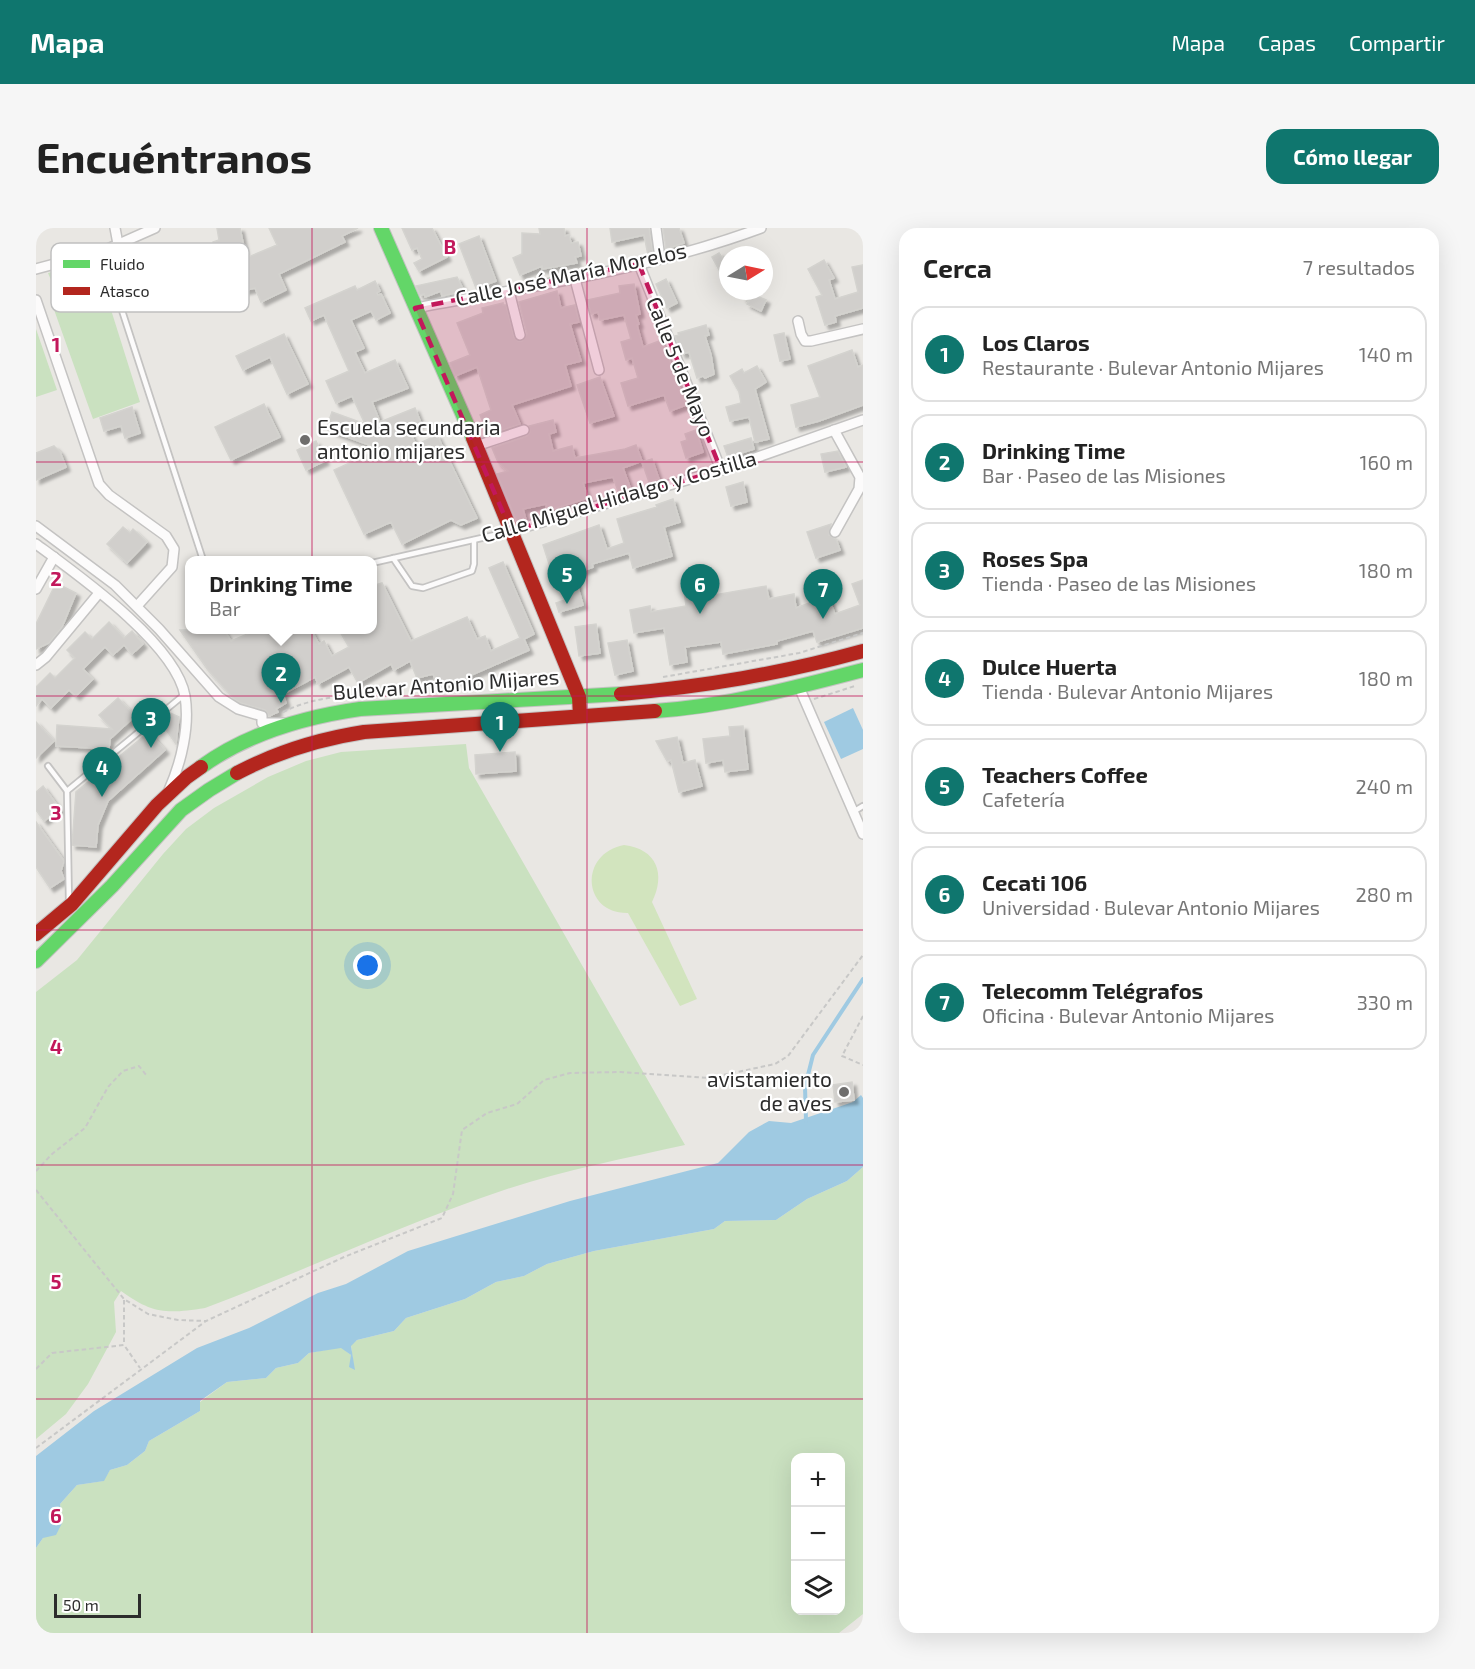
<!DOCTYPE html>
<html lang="es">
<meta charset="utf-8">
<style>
:root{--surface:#fff;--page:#f6f6f6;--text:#222;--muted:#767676;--line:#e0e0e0;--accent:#0f766e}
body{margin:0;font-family:"Exo 2",sans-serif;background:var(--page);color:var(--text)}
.controls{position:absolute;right:18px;bottom:18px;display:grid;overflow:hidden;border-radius:12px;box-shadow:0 6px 24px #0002}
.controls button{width:54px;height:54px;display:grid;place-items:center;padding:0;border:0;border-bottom:2px solid var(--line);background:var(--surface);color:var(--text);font:30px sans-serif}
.compass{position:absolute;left:683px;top:18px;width:54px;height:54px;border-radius:50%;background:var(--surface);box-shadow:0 6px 24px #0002;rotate:80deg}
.scale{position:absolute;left:18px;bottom:15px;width:87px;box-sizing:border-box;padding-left:6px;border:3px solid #2c2c2c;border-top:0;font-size:16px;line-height:21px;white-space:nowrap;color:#2c2c2c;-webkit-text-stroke:4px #fff;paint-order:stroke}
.you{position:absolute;left:332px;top:738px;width:21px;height:21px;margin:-15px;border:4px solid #fff;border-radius:50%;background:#1a73e8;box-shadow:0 0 0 9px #1a73e833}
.badge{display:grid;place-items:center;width:39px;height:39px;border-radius:50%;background:var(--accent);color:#fff;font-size:20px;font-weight:700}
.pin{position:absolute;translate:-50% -50px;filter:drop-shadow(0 2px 3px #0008)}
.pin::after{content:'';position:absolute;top:32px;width:21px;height:18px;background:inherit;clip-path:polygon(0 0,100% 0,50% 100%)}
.popup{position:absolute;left:149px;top:328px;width:192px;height:78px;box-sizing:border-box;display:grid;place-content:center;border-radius:12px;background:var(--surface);filter:drop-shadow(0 2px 4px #0005);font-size:20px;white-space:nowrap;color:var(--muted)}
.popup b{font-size:22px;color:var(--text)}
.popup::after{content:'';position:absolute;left:50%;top:100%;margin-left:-12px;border:12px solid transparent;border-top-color:var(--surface)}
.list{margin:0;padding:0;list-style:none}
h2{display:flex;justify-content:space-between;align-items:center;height:78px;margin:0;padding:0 24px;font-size:26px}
h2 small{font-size:20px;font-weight:400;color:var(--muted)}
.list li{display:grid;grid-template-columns:39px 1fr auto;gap:18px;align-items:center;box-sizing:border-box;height:96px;margin:0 12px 12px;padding:0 12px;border:2px solid var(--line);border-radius:18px}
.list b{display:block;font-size:22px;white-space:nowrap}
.list p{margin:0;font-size:20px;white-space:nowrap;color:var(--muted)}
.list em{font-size:20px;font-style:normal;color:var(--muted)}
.icon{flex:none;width:33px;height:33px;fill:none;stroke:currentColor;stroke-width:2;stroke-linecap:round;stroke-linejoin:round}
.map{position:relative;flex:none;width:827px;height:1405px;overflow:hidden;border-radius:18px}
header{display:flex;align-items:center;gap:36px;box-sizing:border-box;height:84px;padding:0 30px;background:var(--accent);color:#fff}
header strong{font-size:28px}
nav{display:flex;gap:33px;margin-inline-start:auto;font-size:21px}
.intro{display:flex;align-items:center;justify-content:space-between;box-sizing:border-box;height:144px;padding:0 36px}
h1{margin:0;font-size:42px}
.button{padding:15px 27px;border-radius:18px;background:var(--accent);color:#fff;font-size:21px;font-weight:700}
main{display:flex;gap:36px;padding:0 36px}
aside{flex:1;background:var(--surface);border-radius:18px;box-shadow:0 6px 24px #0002}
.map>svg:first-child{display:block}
.green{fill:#cae1c0;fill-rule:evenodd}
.pitch{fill:#d2e4be}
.water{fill:#9fcae2}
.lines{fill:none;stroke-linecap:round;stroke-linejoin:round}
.stream{stroke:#9fcae2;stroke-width:4}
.building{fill:#d1cfcc;stroke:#d4d3cf;stroke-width:1.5;filter:url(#shadow)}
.lane-casing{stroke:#c4c3c2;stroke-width:8}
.street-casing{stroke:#c4c3c2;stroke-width:12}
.fast-casing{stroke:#c4c3c2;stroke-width:16}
.jam-casing{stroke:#c4c3c2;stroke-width:16}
.path{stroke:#c8c8c7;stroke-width:2;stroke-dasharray:4.5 3;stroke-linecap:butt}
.lane{stroke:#fcfbfb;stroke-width:4.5}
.street{stroke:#fcfbfb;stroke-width:9}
.fast{stroke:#63d668;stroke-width:14}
.jam{stroke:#b3261e;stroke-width:14}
.marked{fill:#c2185b;fill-opacity:0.2;stroke:#c2185b;stroke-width:4.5;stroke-dasharray:12 8;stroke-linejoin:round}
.grid{fill:none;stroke:#c2185b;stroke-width:1.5;stroke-opacity:0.55}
.poi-dot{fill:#6e6d6c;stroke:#fff;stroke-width:2}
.labels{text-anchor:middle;stroke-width:4.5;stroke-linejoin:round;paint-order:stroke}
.street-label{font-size:21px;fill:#2c2c2c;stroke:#fff}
.poi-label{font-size:21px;fill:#2c2c2c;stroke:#fff;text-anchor:start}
.key{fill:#fff;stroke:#c0c0c0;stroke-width:1.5}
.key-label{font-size:16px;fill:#2c2c2c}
.grid-label{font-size:20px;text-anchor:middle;font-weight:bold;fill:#c2185b;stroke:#fff;stroke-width:4.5;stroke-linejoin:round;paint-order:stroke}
</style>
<header>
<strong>Mapa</strong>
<nav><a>Mapa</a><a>Capas</a><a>Compartir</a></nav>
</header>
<div class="intro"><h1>Encuéntranos</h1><a class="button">Cómo llegar</a></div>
<main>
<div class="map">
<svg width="827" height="1405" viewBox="0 0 827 1405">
<defs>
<filter id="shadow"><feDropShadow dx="4" dy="4" stdDeviation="1.5" flood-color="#0004"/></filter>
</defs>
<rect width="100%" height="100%" fill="#e9e7e3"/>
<g class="green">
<path d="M60 34 104 174 57 191 16 76 18 59 12 45Z"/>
<path d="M0 101 21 162 0 169Z"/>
<path d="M430 516 433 540 649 917C590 930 529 942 471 961 369 995 271 1042 169 1080 130 1086 117 1086 85 1063L78 1074 80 1104 52 1156 30 1186 0 1211V764L41 732 127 626 150 601 178 580 232 549 270 533 305 524Z"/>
<path d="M827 939V1386L803 1405H0V1320L7 1310 26 1295 24 1276 41 1257 67 1253 74 1242 91 1237 109 1223 113 1213 164 1183V1174L191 1154 230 1150 240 1140 262 1135 273 1125 305 1119 315 1127 318 1142 315 1117 321 1112 358 1103 370 1090 429 1071 460 1054 488 1048 511 1036 558 1023 678 1001 689 993 740 992 771 971 811 953ZM760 1230H804V1382H760Z"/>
</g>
<path class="pitch" d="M588 617C621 621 630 646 616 674L661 771 644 778 592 685C547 686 542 626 588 617Z"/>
<g class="water">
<path d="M817 480 827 502V521L805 531 788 494Z"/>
<path d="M825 867 827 870V939L811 953 771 971 740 992 689 993 678 1001 558 1023 511 1036 488 1048 460 1054 429 1071 370 1090 358 1103 321 1112 315 1118 319 1142 313 1139 315 1127 305 1120 273 1125 262 1135 240 1140 230 1150 191 1154 164 1173V1183L113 1213 109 1223 91 1237 74 1242 68 1253 41 1257 24 1276 26 1295 20 1307 7 1310 0 1320V1228L58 1183 161 1120 213 1100 282 1065 310 1056 372 1023 534 973 682 935 713 904 733 893 755 895 817 874Z"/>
</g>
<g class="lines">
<path class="stream" d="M770 893 769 859 777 827 827 751"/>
</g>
<g class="building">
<path d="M181 0H204L210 30 241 17 233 0H322L306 8 309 14 243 46 250 62 225 74 219 60 197 65 191 35 181 37 177 14 183 12Z"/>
<path d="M366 0H396L411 29 383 43 378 35 386 31 381 20 376 22Z"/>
<path d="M503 0H528L529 8 533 7 535 15 542 14 545 28 539 29 541 35 506 41V38L484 47 477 30 486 26V5L504 6Z"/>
<path d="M574 0H613L617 25 612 27 608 7 576 14Z"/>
<path d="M627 0H643L648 15 630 21Z"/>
<path d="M443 8 460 53 440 60 423 16Z"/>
<path d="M683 25 687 31 692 28V58L676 29Z"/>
<path d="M788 32 798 50 793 52 799 71 822 64 816 39 827 37V80L799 88 800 94 789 97 780 69 786 67 772 41Z"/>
<path d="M421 49 428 63 406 68 405 63 389 69 388 66 384 67 380 58Z"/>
<path d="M630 51 641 75 631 80 620 56Z"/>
<path d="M339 53 344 63 341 65 342 67 345 66 354 85 340 92 335 83 315 92 328 120 319 124 329 145 359 132 372 160 336 174 344 194 379 180 385 195 372 200 380 217 401 207 441 290 425 297 415 292 366 316 355 294 328 306 298 242 344 221 290 201 296 184 329 196 316 168 300 175 290 153 313 143 288 87 275 93 269 80 319 58 321 62Z"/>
<path d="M598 56 604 86 600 87 603 96 601 97 607 119 626 112 650 177 634 183 628 167 592 178 585 155 602 150 596 130 590 132 585 114 595 111 588 87 564 92 562 84 555 86 551 72 584 65 583 58Z"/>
<path d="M521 63 525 80 539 77 543 94 534 96 545 133 529 137 535 158 476 177 484 196 452 207 444 187 455 182 441 139 419 148 414 135 434 127 421 95 447 85 446 80 467 75V77H470L478 109 482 113H486L491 106 483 74Z"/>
<path d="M710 63 730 72 725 83 711 76 713 73 707 70Z"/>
<path d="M670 97 673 107 669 108 675 127 678 146 669 150 667 148 661 150 653 124 646 126 639 108 643 107 642 105Z"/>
<path d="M748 105 754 131 744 133 738 107Z"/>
<path d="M248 106 272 156 251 166 234 129 207 142 200 128Z"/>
<path d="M816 122 822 139 827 137V177L783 193 760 199 755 177 784 169 772 138Z"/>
<path d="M721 138 730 154 719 161 733 211 719 214 713 189 694 193 690 179 705 175 703 164 694 148 706 141 708 145Z"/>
<path d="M564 149 578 188 554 195 541 157Z"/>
<path d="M228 176 244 209 195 232 179 199Z"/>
<path d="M96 179 104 205 89 210 85 198 68 203 64 190Z"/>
<path d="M517 192 520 204 513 206 517 223 536 218 539 230 589 221 600 217 606 233 587 240 594 259 582 263 577 249 547 255 552 270 511 283 510 276 487 281 490 292 481 294 461 246 472 243 462 234 456 220 491 208 494 204 493 198Z"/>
<path d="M660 202 667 224 650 230 645 214 651 212 649 206Z"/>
<path d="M715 210 718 221 692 229 688 218Z"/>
<path d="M280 213 289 233 270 242 261 222Z"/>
<path d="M18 218 24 224 30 239 0 252V225Z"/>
<path d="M802 223 810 239 789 244 785 226Z"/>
<path d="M616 231 623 251 613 254 606 234Z"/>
<path d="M707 254 711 274 695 278 690 259Z"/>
<path d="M637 271 644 294 628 299 636 328 597 340 593 325 556 336 557 339 538 346 547 377 523 384 520 375 532 371 524 343 516 345 507 317 563 297 571 321 588 315 581 291 621 279 620 277Z"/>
<path d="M795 296 793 307 800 311 804 322 780 330 771 304Z"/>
<path d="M87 299 94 305 97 301 111 314 91 335 71 316Z"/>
<path d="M467 334 498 406 488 411 493 422 403 461 397 446 381 450 374 433 358 442 355 436 322 455 313 439 282 456 279 449 247 466 250 475 240 481 242 484 233 488 229 482 205 475 198 471 172 442 144 402H188L195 413 221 402H275L283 416 288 413 296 428 313 419 303 402H336V358L346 355 375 413 431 389 441 411 449 408 455 423 484 410 453 340Z"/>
<path d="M827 352V400L781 414 777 403 741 413V416L687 426 685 414 649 419 651 434 634 437 628 400 598 405 594 382 614 378 615 384 650 378 648 362 665 359 667 369 730 358 733 371 758 366 760 380 792 368 799 386 824 377 816 356Z"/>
<path d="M20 355 40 365 26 399 13 415 0 421V396Z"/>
<path d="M73 394 88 410 96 403 107 416 96 426 88 417 77 427 69 419 47 441 57 451 40 468 33 462 15 480 6 471 0 478V459L14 445 19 450 39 430 31 422 49 404 56 411Z"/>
<path d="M560 396 564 425 543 428 539 399Z"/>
<path d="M591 412 597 443 579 447 572 415Z"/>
<path d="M82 470 99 488 74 511 73 521 20 518 21 497 76 501 63 487Z"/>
<path d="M134 485 143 489 140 516 124 493Z"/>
<path d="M0 494 18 513 0 530Z"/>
<path d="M707 498 712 541 689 544 687 532 670 535 667 511 694 508 693 499Z"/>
<path d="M113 504 129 522 72 573 62 597 60 619 36 617 40 564Z"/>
<path d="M641 509 647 535 659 532 666 558 643 564 635 532 631 533 620 513Z"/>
<path d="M479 524 480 543 440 546 439 527Z"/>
<path d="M7 558 24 581 8 593 0 582V564Z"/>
<path d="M0 594 28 633 25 643 28 651 14 660 0 639Z"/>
<path d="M816 854 818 872 799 874 797 857Z"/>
</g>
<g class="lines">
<g class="lane-casing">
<g id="lane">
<path d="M67 24 167 332"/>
<path d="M357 330 376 358 387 360 436 343 438 336V312"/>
<path d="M336 335 472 304"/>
<path d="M12 538 31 563"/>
<path d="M817 584 827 578"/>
<path d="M33 675 31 563 149 466"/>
</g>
</g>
<g class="street-casing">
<g id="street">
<path d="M79 0 82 16"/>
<path d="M620 0 624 30"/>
<path d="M603 36 685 242"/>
<path d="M0 41 67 23 119 0"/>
<path d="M539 51 563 142"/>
<path d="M473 63 484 107"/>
<path d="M0 72 63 256 73 267 130 308 138 321 136 339 101 378"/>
<path d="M379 80C495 59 614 41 725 0"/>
<path d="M762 93 765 106 769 113H775L827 101"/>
<path d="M798 202 824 249 823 261 799 304"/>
<path d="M440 218 488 202"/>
<path d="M0 298 79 357 123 401 183 469 202 481 226 488V495H247"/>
<path d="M475 303 685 242 827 192"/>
<path d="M0 316C42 347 140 416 149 468 154 498 145 535 133 562"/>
<path d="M0 361 18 329"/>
<path d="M0 437 10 429 63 365"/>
<path d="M763 459 827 606"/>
</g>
</g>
<g class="fast-casing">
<g id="fast">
<path d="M345 0 437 210"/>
<path d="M619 483C690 478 758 460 827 442"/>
<path d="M165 539C212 505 268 489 324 481L585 466"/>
<path d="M0 733 76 658 145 582 173 562 201 545"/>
</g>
</g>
<g class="jam-casing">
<g id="jam">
<path d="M437 210 543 469 544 488"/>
<path d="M585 466C670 458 744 446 827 423"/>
<path d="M201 545C241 524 283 511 328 504L619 483"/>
<path d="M0 706 36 676 121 577 151 549 165 539"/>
</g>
</g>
<g class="path">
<path d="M627 449 763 425 827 405"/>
<path d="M778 471 819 458"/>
<path d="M247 484C277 469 310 467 343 466"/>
<path d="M827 788 806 828 827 837"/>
<path d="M0 943 16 926 49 900 72 859 87 843 103 838 111 848"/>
<path d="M0 962 88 1071 112 1086 142 1092 170 1093"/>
<path d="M88 1072V1117"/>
<path d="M0 1141 16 1125 88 1117 104 1140"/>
<path d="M0 1220 170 1093 308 1029 406 990 417 966 426 902 451 885 481 876 508 852 534 845 584 844 673 850 739 836 752 828 827 727"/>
</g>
<use href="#lane" class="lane"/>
<use href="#street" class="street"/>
<use href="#fast" class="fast"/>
<use href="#jam" class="jam"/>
</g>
<path class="marked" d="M603 36 685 242 475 303 379 80Z"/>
<path class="grid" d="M276 0V1405M551 0V1405M0 234H827M0 468H827M0 702H827M0 937H827M0 1171H827"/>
<g class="poi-dot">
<circle cx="269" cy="212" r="6"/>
<circle cx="808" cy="864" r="6"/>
</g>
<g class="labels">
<g class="street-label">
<text transform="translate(535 47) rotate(-12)" y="7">Calle José María Morelos</text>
<text transform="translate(644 139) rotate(68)" y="7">Calle 5 de Mayo</text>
<text transform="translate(583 269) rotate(-16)" y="7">Calle Miguel Hidalgo y Costilla</text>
<text transform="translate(410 457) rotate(-4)" y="7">Bulevar Antonio Mijares</text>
</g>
<g class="poi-label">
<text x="281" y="207">Escuela secundaria<tspan x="281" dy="24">antonio mijares</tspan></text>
<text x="796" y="859" text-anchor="end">avistamiento<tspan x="796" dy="24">de aves</tspan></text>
</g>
</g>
<rect x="15" y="15" width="198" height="69" rx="9" class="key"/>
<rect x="27" y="32" width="27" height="8" fill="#63d668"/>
<rect x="27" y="59" width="27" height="8" fill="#b3261e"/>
<g class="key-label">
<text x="64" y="42">Fluido</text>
<text x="64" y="69">Atasco</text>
</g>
<g class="grid-label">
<text x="414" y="26">B</text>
<text x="20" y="124">1</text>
<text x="20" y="358">2</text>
<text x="20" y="592">3</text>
<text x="20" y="826">4</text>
<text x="20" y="1061">5</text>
<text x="20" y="1295">6</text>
</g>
</svg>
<div class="controls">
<button>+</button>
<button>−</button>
<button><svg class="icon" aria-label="layers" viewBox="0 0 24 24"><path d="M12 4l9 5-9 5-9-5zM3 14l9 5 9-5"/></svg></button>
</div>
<svg class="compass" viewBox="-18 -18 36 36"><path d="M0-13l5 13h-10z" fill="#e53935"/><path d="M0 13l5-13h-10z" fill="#767676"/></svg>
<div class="scale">50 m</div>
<div class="you"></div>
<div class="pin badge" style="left:464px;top:524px">1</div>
<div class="pin badge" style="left:245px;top:475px">2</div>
<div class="popup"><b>Drinking Time</b>Bar</div>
<div class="pin badge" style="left:115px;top:520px">3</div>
<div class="pin badge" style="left:66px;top:569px">4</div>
<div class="pin badge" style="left:531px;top:376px">5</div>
<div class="pin badge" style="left:664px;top:386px">6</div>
<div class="pin badge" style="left:787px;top:391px">7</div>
</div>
<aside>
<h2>Cerca<small>7 resultados</small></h2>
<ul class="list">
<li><span class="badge">1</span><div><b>Los Claros</b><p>Restaurante · Bulevar Antonio Mijares</p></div><em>140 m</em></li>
<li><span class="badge">2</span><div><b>Drinking Time</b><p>Bar · Paseo de las Misiones</p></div><em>160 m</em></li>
<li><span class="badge">3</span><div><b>Roses Spa</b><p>Tienda · Paseo de las Misiones</p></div><em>180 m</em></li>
<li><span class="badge">4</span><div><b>Dulce Huerta</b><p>Tienda · Bulevar Antonio Mijares</p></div><em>180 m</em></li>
<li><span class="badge">5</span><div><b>Teachers Coffee</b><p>Cafetería</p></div><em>240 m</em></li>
<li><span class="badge">6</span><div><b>Cecati 106</b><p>Universidad · Bulevar Antonio Mijares</p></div><em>280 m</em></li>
<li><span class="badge">7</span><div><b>Telecomm Telégrafos</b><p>Oficina · Bulevar Antonio Mijares</p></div><em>330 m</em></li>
</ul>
</aside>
</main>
